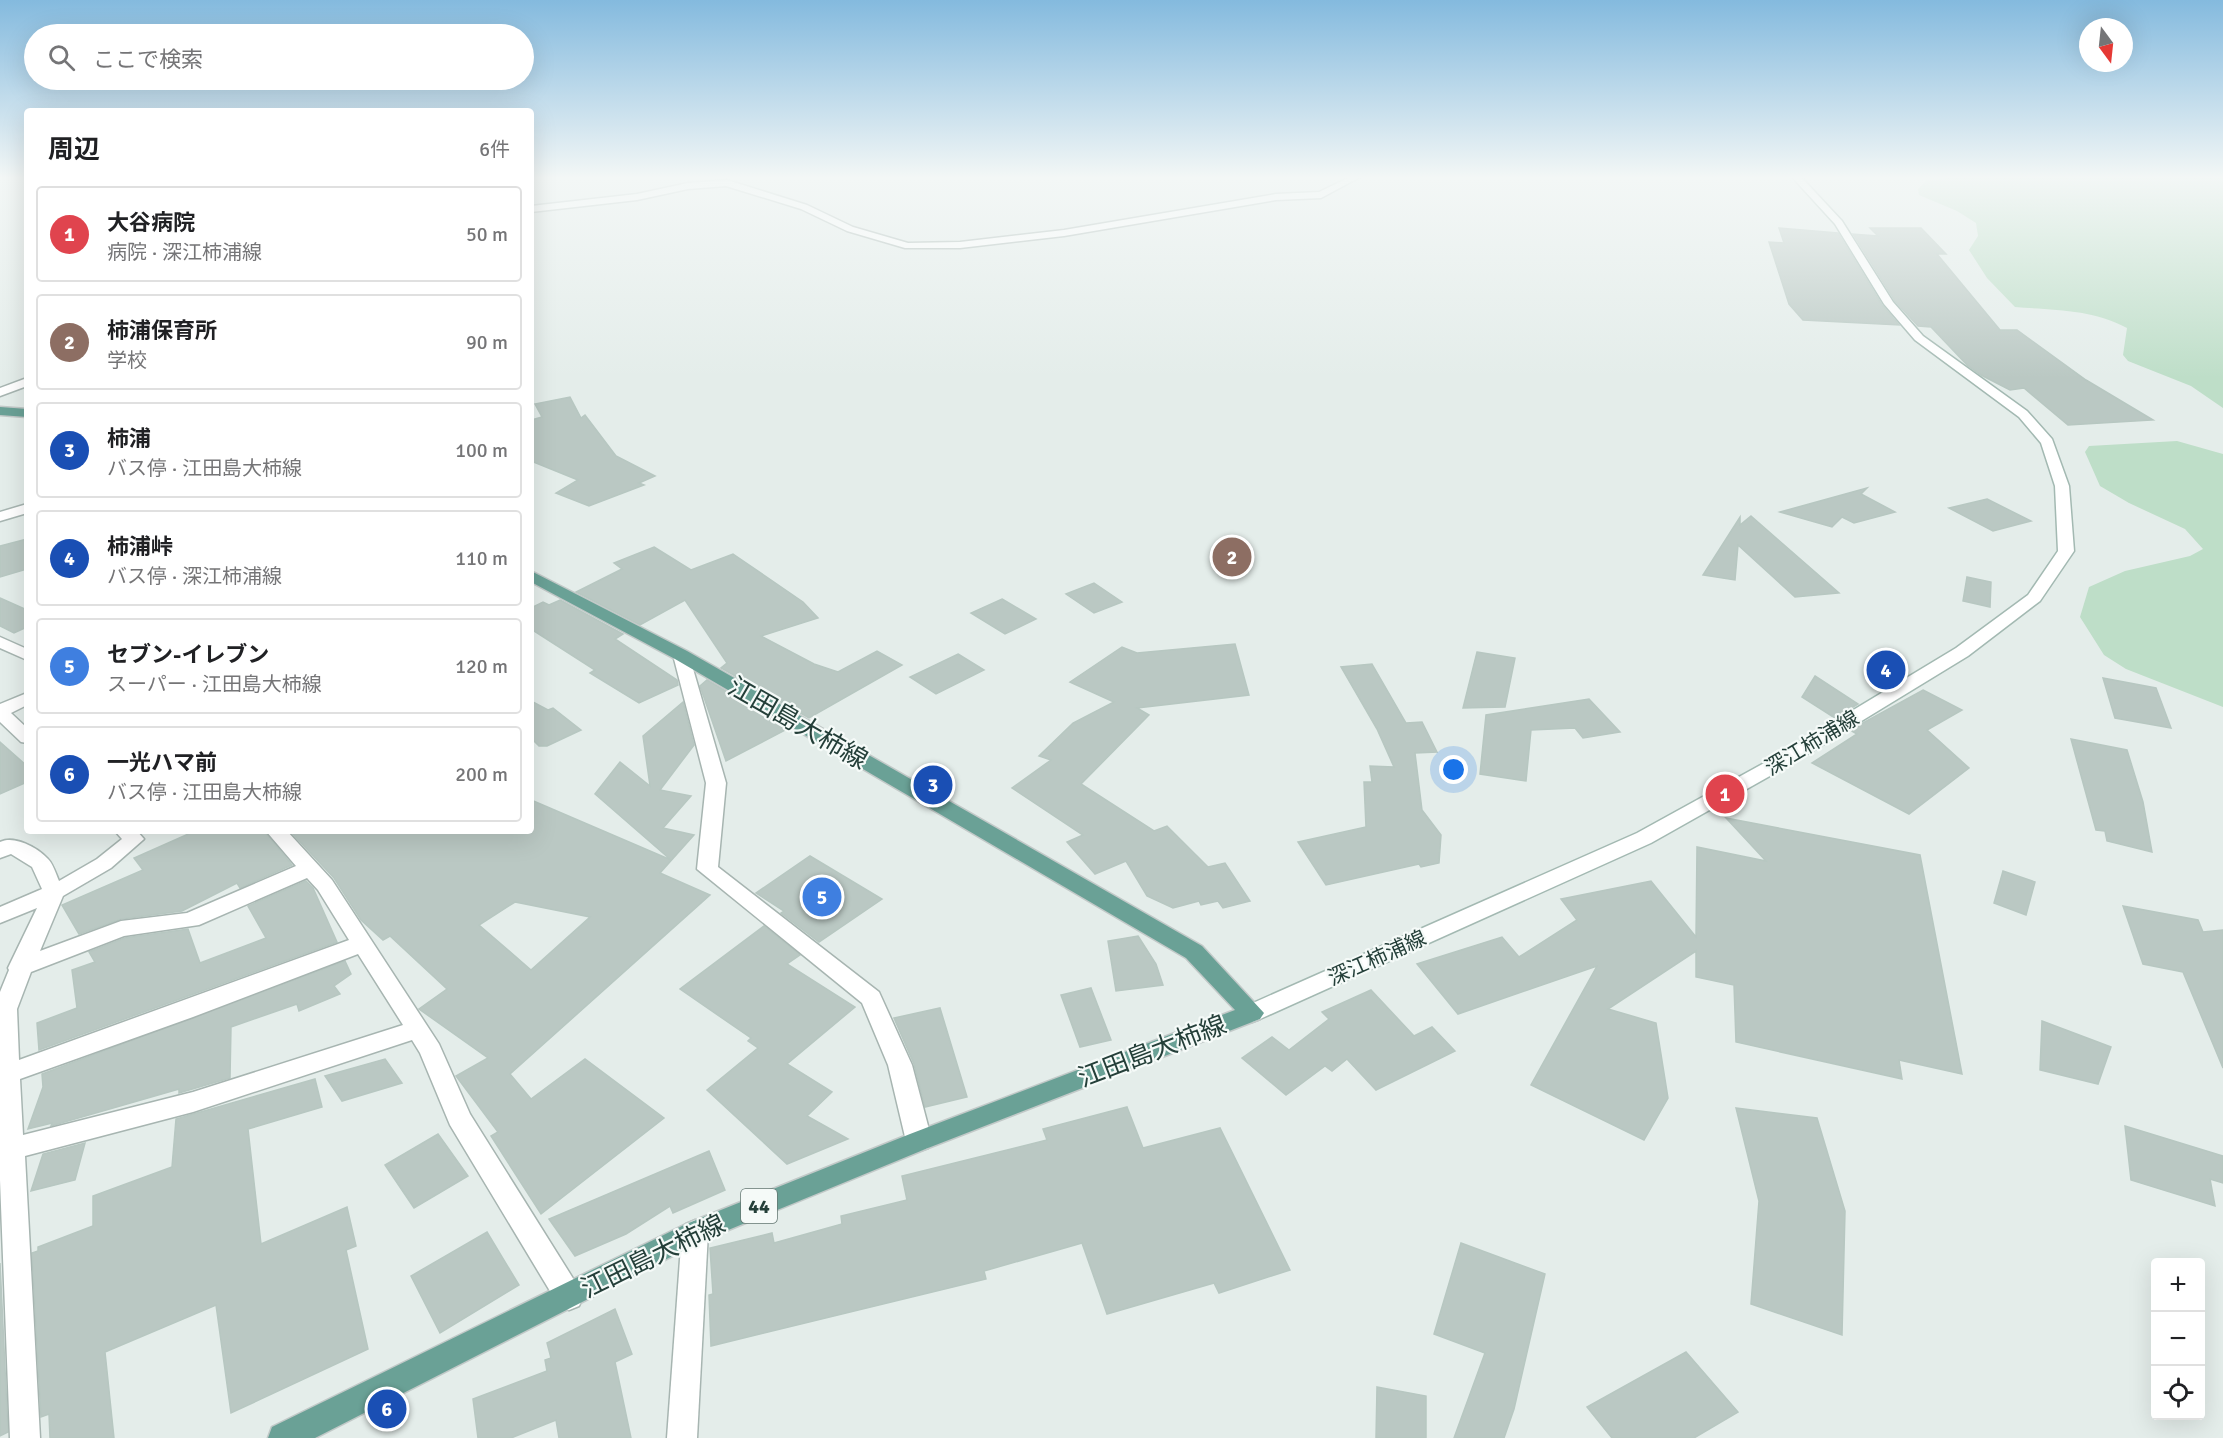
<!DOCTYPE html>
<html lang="ja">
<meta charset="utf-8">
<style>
:root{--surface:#fff;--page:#f2f2f2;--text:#202124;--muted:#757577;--line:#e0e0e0;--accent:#7d5040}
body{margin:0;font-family:Signika,"Noto Sans JP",sans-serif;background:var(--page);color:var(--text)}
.controls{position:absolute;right:18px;bottom:18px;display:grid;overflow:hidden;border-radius:6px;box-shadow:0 6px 24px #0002}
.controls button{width:54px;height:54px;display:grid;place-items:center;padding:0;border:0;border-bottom:2px solid var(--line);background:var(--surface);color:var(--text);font:30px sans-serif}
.compass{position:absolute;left:2079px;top:18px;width:54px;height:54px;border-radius:50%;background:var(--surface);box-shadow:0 6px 24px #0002;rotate:165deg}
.you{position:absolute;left:1454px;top:770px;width:21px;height:21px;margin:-15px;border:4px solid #fff;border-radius:50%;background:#1a73e8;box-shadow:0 0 0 9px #1a73e833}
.badge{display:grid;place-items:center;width:39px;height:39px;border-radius:50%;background:var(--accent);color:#fff;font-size:20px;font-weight:700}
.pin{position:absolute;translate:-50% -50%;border:3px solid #fff;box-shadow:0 2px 6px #0006}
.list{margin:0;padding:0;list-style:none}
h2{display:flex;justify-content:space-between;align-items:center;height:78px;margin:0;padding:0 24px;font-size:26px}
h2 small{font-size:20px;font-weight:400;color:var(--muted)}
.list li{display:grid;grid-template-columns:39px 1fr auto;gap:18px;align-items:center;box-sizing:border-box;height:96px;margin:0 12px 12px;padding:0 12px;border:2px solid var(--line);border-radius:6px}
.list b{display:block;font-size:22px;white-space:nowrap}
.list p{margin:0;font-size:20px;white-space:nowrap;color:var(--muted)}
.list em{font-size:20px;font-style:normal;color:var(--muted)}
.icon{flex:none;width:33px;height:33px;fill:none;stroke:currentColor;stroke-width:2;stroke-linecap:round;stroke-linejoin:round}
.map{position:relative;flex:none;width:2223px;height:1438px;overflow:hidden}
.search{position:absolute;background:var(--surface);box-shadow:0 6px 24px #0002;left:24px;top:24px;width:510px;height:66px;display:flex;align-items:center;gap:15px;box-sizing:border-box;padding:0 21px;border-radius:33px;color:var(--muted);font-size:22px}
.panel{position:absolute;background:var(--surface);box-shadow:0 6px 24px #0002;left:24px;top:108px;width:510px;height:726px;border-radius:6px}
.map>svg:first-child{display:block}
.green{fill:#bedec8}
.building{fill:#bac8c3;stroke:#b7c7c1;stroke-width:1.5;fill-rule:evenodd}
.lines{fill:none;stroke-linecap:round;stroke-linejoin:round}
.minor-casing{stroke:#a7b5b1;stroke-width:3}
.secondary-casing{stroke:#a3b9b2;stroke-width:3}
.primary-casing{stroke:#c2c9c8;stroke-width:3}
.minor{fill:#fff;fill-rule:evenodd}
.secondary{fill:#fff;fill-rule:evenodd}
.primary{fill:#6aa196;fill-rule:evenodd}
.labels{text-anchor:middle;stroke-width:4.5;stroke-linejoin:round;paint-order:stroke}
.shield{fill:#f5faf8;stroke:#637772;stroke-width:1.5}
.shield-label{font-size:20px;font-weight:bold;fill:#243f39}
.street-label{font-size:21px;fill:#243f39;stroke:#f5faf8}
.near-street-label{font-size:26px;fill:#243f39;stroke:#f5faf8}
</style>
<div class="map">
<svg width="2223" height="1438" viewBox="0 0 2223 1438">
<rect width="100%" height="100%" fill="#e4edea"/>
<g class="green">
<path d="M1957 177H2223V408L2191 386 2128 361 2123 355 2127 328C2093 309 2053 310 2015 307L1987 278 1969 250 1978 236 1976 223 1957 211 1919 195 1918 189 1926 181Z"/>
<path d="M2177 441 2223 454V707L2126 669 2104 655 2080 617 2089 587 2125 571 2190 556 2203 549 2185 529 2129 503 2100 486 2085 452 2089 446Z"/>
</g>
<g class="building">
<path d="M1779 228 1838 233 1882 305 1899 325 1803 320 1789 304 1769 242 1784 243Z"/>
<path d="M1870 228H1921L1946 254H1937L2000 330H2017L2086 380 2153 420 2068 425 2024 388 2010 390 1981 375 1967 365 1931 327 1918 326 1895 301 1853 234 1878 236Z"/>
<path d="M570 397 581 418 585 415 616 456 655 476 639 483 644 485 589 506 556 493 578 480 531 461V420L542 417 535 404Z"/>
<path d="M1867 488 1861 494 1895 512 1854 523 1842 517 1832 527 1780 512Z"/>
<path d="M1987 499 2031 521 1993 531 1949 508Z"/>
<path d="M1751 516 1839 593 1795 597 1738 545 1735 580 1703 575 1740 517V525Z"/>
<path d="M27 539V569L0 577V546Z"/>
<path d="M654 547 691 570 733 554 803 602 818 618 761 636 814 664 838 672 877 651 902 665 809 718 721 668 727 663 685 600 640 625 576 592 622 569 614 563Z"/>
<path d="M1967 577 1991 582 1990 607 1963 601Z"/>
<path d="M1094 583 1122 602 1094 613 1066 594Z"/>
<path d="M0 598 27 610V627L14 633 0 626Z"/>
<path d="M1002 599 1036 619 1005 634 971 613Z"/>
<path d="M560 600 623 634 615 639 677 680 678 685 639 703 590 673 595 670 531 629V608L543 602 549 605Z"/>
<path d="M1235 644 1249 695 1137 708 1149 715 1081 784 1154 831 1167 826 1208 867 1225 863 1250 901 1223 908 1218 901 1201 905 1199 901 1173 908 1147 896 1126 861 1095 874 1067 842 1083 835 1012 788 1051 760 1039 756 1073 723 1114 702 1070 682 1122 647 1137 653Z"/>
<path d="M1477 652 1515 658 1505 707 1463 708Z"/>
<path d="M958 654 984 670 936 694 910 677Z"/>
<path d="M1372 664 1406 723 1422 722 1437 752 1415 753 1422 810 1441 835 1439 863 1421 867 1419 864 1326 885 1298 842 1366 827 1364 782H1372L1370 766 1394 767 1377 729 1341 667Z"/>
<path d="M1815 676 1858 704 1835 718 1802 697Z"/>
<path d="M2103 678 2156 688 2171 728 2115 718Z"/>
<path d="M707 680 789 728 726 761 700 686Z"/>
<path d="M1923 690 1962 710 1927 730 1969 768 1909 814 1812 763 1857 734 1850 730Z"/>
<path d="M1589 699 1620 732 1583 738 1575 728 1531 730 1526 781 1480 774 1486 715Z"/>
<path d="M531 701 548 710 553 708 581 730 547 746H539L531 738Z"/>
<path d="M683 702 694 745 660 790 691 796 663 828 694 835 660 873 710 895 510 1074 531 1099 585 1059 664 1118 541 1214 491 1136 498 1132 456 1076 488 1058 419 1009 447 989 390 936 383 940 361 920 334 878 290 831H531V800L671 860 595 794 620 762 650 786 643 736ZM515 902 590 917 531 970 479 925Z"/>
<path d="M2071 739 2127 750 2143 802 2152 852 2107 841 2105 831 2096 830Z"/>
<path d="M0 742 27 766V782L0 794Z"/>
<path d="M1726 818 1920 855 1962 1074 1899 1060 1902 1079 1736 1042 1734 985 1696 977V951L1608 1009 1656 1023 1668 1098 1644 1140 1531 1085 1597 966 1458 1014 1417 964 1502 937 1519 957 1577 920 1561 899 1651 881 1696 937 1697 847 1766 861Z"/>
<path d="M195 831H264L292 865 240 888 237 883 182 911 121 919 79 934 62 905 143 870 134 858Z"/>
<path d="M810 856 882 899 819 942 781 913 784 911 756 893Z"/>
<path d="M2003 871 2035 882 2026 915 1994 903Z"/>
<path d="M306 881 313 888 337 942 39 1050 37 1023 77 1008 72 970 95 962 89 952 125 938 188 929 200 963 266 938 248 906Z"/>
<path d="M2123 906 2198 920 2203 932 2223 930V1068L2183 972 2143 964Z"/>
<path d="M764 926 800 955 787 964 855 1007 787 1064 832 1092 807 1116 848 1139 787 1164 707 1090 758 1048 748 1041 751 1038 680 989Z"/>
<path d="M1138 936 1156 964 1163 985 1116 991 1108 941Z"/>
<path d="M345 961 351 974 334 986 340 994 299 1011 297 1004 231 1027 230 1078 179 1093V1089L51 1126 52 1123 28 1129 43 1087 42 1074Z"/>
<path d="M1091 988 1111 1040 1080 1047 1061 995Z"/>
<path d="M1371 990 1414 1036 1432 1027 1455 1051 1376 1090 1347 1059 1332 1071 1325 1066 1286 1095 1242 1058 1272 1037 1289 1050 1329 1019 1322 1012Z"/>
<path d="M940 1008 967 1097 925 1107 914 1064 894 1018Z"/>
<path d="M2042 1021 2111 1047 2098 1084 2040 1070Z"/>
<path d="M385 1059 402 1083 342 1101 325 1076Z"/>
<path d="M315 1079 322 1107 248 1129 261 1244 347 1207 356 1246 346 1250 368 1349 231 1413 216 1305 105 1352 114 1438H50L49 1414 41 1417 32 1253 38 1251V1247L93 1226V1196L172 1167 176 1119Z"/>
<path d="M1127 1107 1143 1148 1220 1128 1290 1270 1219 1293 1214 1283 1107 1314 1082 1243 984 1271 986 1279 711 1346 709 1295 713 1294 710 1248 772 1233 774 1243 842 1224 841 1216 907 1200 902 1176 1047 1140 1043 1129Z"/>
<path d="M1736 1108 1817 1118 1845 1211 1842 1335 1751 1304 1759 1201Z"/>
<path d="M2125 1126 2223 1156V1183L2210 1179 2215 1206 2131 1180Z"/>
<path d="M438 1134 468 1176 414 1208 385 1165Z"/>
<path d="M85 1143 75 1180 31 1191 43 1154Z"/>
<path d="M709 1151 725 1190 673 1213 670 1206 626 1234 575 1256 549 1219Z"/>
<path d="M487 1232 519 1285 440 1333 411 1276Z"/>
<path d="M1461 1243 1545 1274 1514 1409 1504 1438H1454L1485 1353 1434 1334Z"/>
<path d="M0 1263 8 1432 0 1436Z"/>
<path d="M615 1309 632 1354 615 1362 631 1438H559L556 1420 511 1438H478L473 1399 547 1371 545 1360 551 1358 547 1343Z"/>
<path d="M1686 1352 1738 1412 1694 1438H1612L1587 1407Z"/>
<path d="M1377 1387 1426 1396V1438H1376Z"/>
</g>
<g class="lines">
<g class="minor-casing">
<g id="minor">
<path d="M1350 177H1360L1321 198 1276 200 1064 236 960 248H905L847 231 801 209 726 186 688 189 637 200 531 212V206L637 194 688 183 727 180 807 205 853 227 908 243 960 242 1064 230 1276 194 1319 192Z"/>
<path d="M27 378V386L0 396V388Z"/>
<path d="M27 504V513L0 521V512Z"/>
<path d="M0 637 27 649V660L0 648Z"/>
<path d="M681 650 689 655 726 783 718 867 879 992 912 1065 932 1141 928 1148 919 1151 910 1148 906 1141 888 1065 862 1003 697 869 706 783 673 655Z"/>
<path d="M27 693V705L11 713 27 728V743L21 742 0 722V704Z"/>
<path d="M115 831H137L144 839 111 868 63 896 40 951 121 921 187 913 296 866 266 831H287L332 880 439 1044 470 1114 579 1288 583 1297 579 1306 569 1310 559 1306 450 1125 420 1053 412 1040 193 1112 25 1156 40 1438H10L0 1180V992L9 970 8 968 37 908 0 923V907L42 889 32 867 11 854 0 858V842C14 835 37 847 48 859 53 864 56 874 59 881L97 859 122 839ZM307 878 318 890 349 940 19 1060 17 1009 31 972 124 936 199 925ZM358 954 403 1025 193 1092 23 1135 20 1079 193 1017Z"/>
<path d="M695 1220 704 1224 708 1232 697 1438H667L682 1232 686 1224Z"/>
</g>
</g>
<g class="secondary-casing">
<path id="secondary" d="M1792 177H1801L1842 221 1893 302 1923 336 2027 411 2052 439 2069 486 2074 551 2040 601 1968 656 1791 764 1651 843 1260 1019 1252 1022 1244 1019 1240 1013 1244 1007 1637 833 1777 756 1956 648 2028 595 2058 551 2055 486 2041 443 2019 417 1915 340 1884 304 1835 224Z"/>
</g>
<g class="primary-casing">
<g id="primary">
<path d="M0 407 27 409V417L0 415Z"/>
<path d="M531 571 687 651 1202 946 1264 1013 1260 1019 928 1148 704 1240 315 1438H268L272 1427 686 1224 910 1134 1235 1010 1186 958 675 659 531 582Z"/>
</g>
</g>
<use href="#minor" class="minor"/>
<use href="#secondary" class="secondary"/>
<use href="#primary" class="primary"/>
</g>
<linearGradient id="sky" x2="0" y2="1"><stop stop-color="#84bade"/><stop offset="0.47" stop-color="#f3f7f6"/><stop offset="1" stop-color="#f3f7f6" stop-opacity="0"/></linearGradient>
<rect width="2223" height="378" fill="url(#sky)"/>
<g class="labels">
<rect class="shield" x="741" y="1189" width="36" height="34" rx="4.5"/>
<g class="shield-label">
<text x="759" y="1213">44</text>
</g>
<g class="street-label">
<text transform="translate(1812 743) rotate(-31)" y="7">深江柿浦線</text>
<text transform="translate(1377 958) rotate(-24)" y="7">深江柿浦線</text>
</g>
<g class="near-street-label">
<text transform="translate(798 723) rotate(30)" y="9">江田島大柿線</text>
<text transform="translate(1152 1051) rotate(-21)" y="9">江田島大柿線</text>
<text transform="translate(653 1256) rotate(-26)" y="9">江田島大柿線</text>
</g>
</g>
</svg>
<div class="controls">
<button>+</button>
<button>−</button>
<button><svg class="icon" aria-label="locate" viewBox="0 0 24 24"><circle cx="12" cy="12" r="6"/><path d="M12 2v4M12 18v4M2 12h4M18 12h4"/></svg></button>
</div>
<svg class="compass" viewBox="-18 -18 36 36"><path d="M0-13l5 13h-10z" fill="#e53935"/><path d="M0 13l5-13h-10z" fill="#757577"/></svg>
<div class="you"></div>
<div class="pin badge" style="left:1725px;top:794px;background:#e0444e">1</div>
<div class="pin badge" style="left:1232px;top:557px;background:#8d6e63">2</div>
<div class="pin badge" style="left:933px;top:785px;background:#1a4fb4">3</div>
<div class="pin badge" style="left:1886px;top:670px;background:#1a4fb4">4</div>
<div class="pin badge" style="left:822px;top:897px;background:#3f7fe0">5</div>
<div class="pin badge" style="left:387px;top:1409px;background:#1a4fb4">6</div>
<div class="search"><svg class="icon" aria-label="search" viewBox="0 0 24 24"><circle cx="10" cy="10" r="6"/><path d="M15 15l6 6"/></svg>ここで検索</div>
<section class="panel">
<h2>周辺<small>6件</small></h2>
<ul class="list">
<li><span class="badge" style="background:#e0444e">1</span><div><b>大谷病院</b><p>病院 · 深江柿浦線</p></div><em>50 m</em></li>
<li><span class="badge" style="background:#8d6e63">2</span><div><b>柿浦保育所</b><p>学校</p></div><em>90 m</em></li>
<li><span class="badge" style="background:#1a4fb4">3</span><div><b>柿浦</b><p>バス停 · 江田島大柿線</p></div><em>100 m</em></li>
<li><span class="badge" style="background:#1a4fb4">4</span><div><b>柿浦峠</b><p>バス停 · 深江柿浦線</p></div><em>110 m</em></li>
<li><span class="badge" style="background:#3f7fe0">5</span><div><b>セブン-イレブン</b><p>スーパー · 江田島大柿線</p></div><em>120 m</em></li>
<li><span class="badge" style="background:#1a4fb4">6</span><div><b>一光ハマ前</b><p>バス停 · 江田島大柿線</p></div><em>200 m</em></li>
</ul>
</section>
</div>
